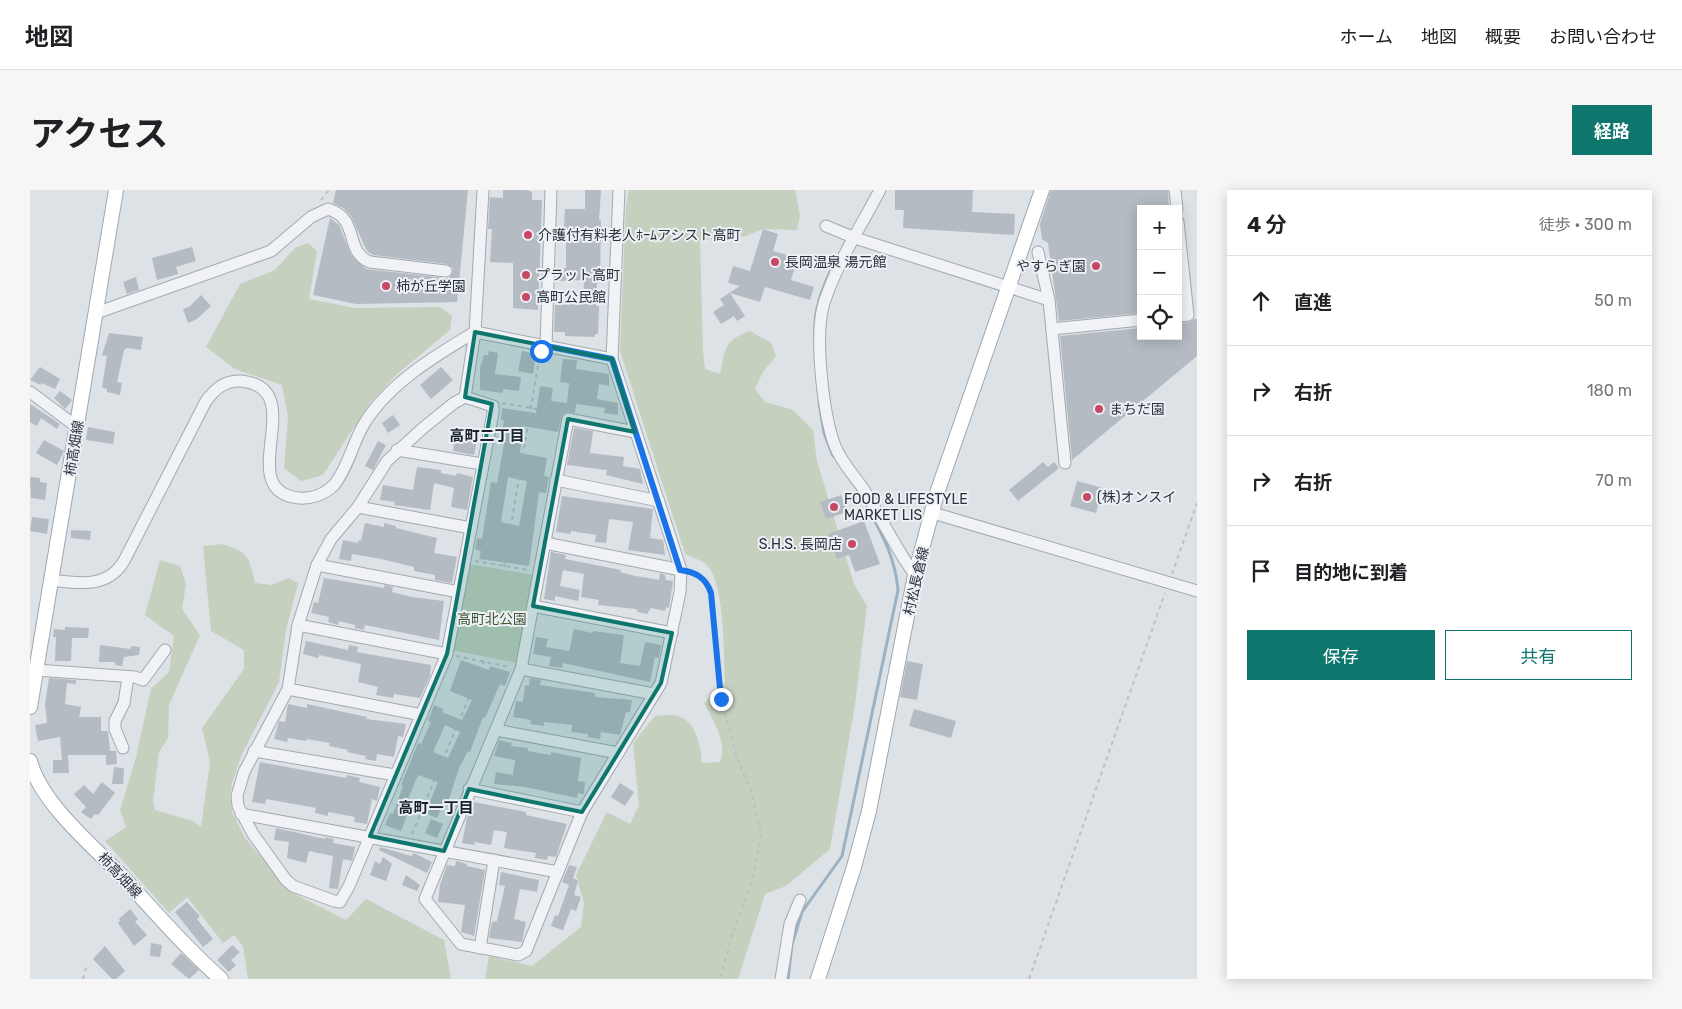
<!DOCTYPE html>
<html lang="ja">
<meta charset="utf-8">
<style>
:root{--surface:#fff;--page:#f6f6f6;--text:#202124;--muted:#757577;--line:#e0e0e0;--accent:#0f766e}
body{margin:0;font-family:Rubik,"Noto Sans JP",sans-serif;background:var(--page);color:var(--text)}
.controls{position:absolute;right:15px;top:15px;display:grid;overflow:hidden;border-radius:0px;box-shadow:0 2px 12px #0003}
.controls button{width:45px;height:45px;display:grid;place-items:center;padding:0;border:0;border-bottom:1px solid var(--line);background:var(--surface);color:var(--text);font:25px sans-serif}
.stop{position:absolute;width:15px;height:15px;margin:-11px;border:4px solid #1a73e8;border-radius:50%;background:#fff}
.stop.end{background:#1a73e8;border-color:#fff;box-shadow:0 1px 5px #0008}
.list{margin:0;padding:0;list-style:none}
h2{display:flex;justify-content:space-between;align-items:center;height:65px;margin:0;padding:0 20px;font-size:21px}
h2 small{font-size:16px;font-weight:400;color:var(--muted)}
.list li{display:grid;grid-template-columns:32px 1fr auto;gap:15px;align-items:center;box-sizing:border-box;height:90px;padding:0 20px;border-top:1px solid var(--line)}
.list b{display:block;font-size:19px;white-space:nowrap}
.list em{font-size:16px;font-style:normal;color:var(--muted)}
.actions{display:flex;gap:10px;padding:15px 20px}
.actions a{flex:1;padding:11px 0;border:1px solid var(--accent);border-radius:0px;text-align:center;font-size:18px;color:var(--accent)}
.actions .main{background:var(--accent);color:#fff}
.icon{flex:none;width:28px;height:28px;fill:none;stroke:currentColor;stroke-width:2;stroke-linecap:round;stroke-linejoin:round}
.map{position:relative;flex:none;width:1167px;height:789px;overflow:hidden;border-radius:0px}
header{display:flex;align-items:center;gap:30px;box-sizing:border-box;height:70px;padding:0 25px;background:var(--surface);border-bottom:1px solid var(--line)}
header strong{font-size:24px}
nav{display:flex;gap:28px;margin-inline-start:auto;font-size:18px}
.intro{display:flex;align-items:center;justify-content:space-between;box-sizing:border-box;height:120px;padding:0 30px}
h1{margin:0;font-size:35px}
.button{padding:12px 22px;border-radius:0px;background:var(--accent);color:#fff;font-size:18px;font-weight:700}
main{display:flex;gap:30px;padding:0 30px}
aside{flex:1;background:var(--surface);border-radius:0px;box-shadow:0 2px 12px #0003}
.map>svg:first-child{display:block}
.green{fill:#c5d0bf}
.lines{fill:none;stroke-linecap:round;stroke-linejoin:round}
.stream{stroke:#9ab2c5;stroke-width:3}
.building{fill:#b5bbc3;fill-rule:evenodd}
.minor-casing{stroke:#a3a9b0;stroke-width:13}
.major-casing{stroke:#9da7b1;stroke-width:16}
.path{stroke:#bcc0c5;stroke-width:2;stroke-dasharray:4 4;stroke-linecap:butt}
.minor{stroke:#f0f2f5;stroke-width:11}
.major{stroke:#fff;stroke-width:14}
.route{stroke:#1a73e8;stroke-width:6}
.marked{fill:#0f766e;fill-opacity:0.2;stroke:#0f766e;stroke-width:4;stroke-linejoin:round}
.poi-dot{fill:#c64864;stroke:#edf0f4;stroke-width:2}
.labels{text-anchor:middle;stroke-width:4;stroke-linejoin:round;paint-order:stroke}
.poi-label{font-size:14px;fill:#28313c;stroke:#edf0f4;text-anchor:start}
.street-label{font-size:14px;fill:#28313c;stroke:#edf0f4}
.park-label{font-size:14px;fill:#3f5736;stroke:#edf0f4}
.neighbourhood-label{font-size:15px;font-weight:bold;fill:#1a222d;stroke:#edf0f4}
</style>
<header>
<strong>地図</strong>
<nav><a>ホーム</a><a>地図</a><a>概要</a><a>お問い合わせ</a></nav>
</header>
<div class="intro"><h1>アクセス</h1><a class="button">経路</a></div>
<main>
<div class="map">
<svg width="1167" height="789" viewBox="0 0 1167 789">
<rect width="100%" height="100%" fill="#dde2e6"/>
<g class="green">
<path d="M599 0H765L770 25 767 40 733 39 716 46 670 50 673 161 675 179 690 184C696 158 693 151 720 141L741 153 746 166 733 182 725 199 735 212 763 220 783 240 787 271 824 394 837 416 825 515 800 659 756 696 735 704 708 789H455L459 766 502 776 551 737 554 713 546 685 577 622 600 634 609 615 603 553 625 526C631 526 639 524 644 525 667 529 670 555 672 573L690 572C698 554 683 529 674 513L695 492C694 467 695 391 676 374 671 370 661 367 655 364L590 161 596 17Z"/>
<path d="M278 53 287 61 279 109 325 118 410 117 422 126 420 140 366 185 339 214 293 285 271 291 254 278 258 227 252 195 205 179 176 157 210 94 245 80 265 58Z"/>
<path d="M193 354C219 363 219 367 225 393L242 395 258 388 268 393 256 440 249 492 212 564 202 593 200 607 202 622 215 648 261 702 316 730 336 709 414 750 421 789H218L213 756 204 745 193 753 157 707 139 723 75 651 96 637 90 620 106 567 121 499 139 482 144 446 115 425 130 370 150 376 156 394 152 419 170 445 139 515 138 548 129 562 123 611 125 620 163 631 171 637 180 572 172 538 214 479V460L181 441 173 356Z"/>
<path d="M439 374 504 385 488 473 421 460Z"/>
</g>
<g class="lines">
<g class="stream">
<path d="M785 146C783 119 793 94 806 71"/>
<path d="M789 212 794 243 803 266"/>
<path d="M758 789 762 754 772 722 812 666 868 400C865 367 853 346 837 316"/>
</g>
</g>
<g class="building">
<path d="M306 0H438L427 112 326 114 283 105 300 28 309 35 321 65 336 79 415 88H419L423 82V78L417 74 343 65 337 61 321 26 313 18 303 13Z"/>
<path d="M473 0H497L502 2V10H512L508 120 483 118V73L460 72 462 39H458L460 7 473 8Z"/>
<path d="M555 0H571L569 30H571L570 91H567L566 116H569L568 144H565V147L535 146V142H524L525 115 553 114 554 90 526 91V83H534V78H536V52H533L535 19H555Z"/>
<path d="M865 0H943L942 22 985 24 984 45 873 38 874 20H865Z"/>
<path d="M1021 0H1138L1139 19H1111V123L1029 131 1018 53 1012 49 1010 34Z"/>
<path d="M733 39 748 44 743 61 768 68 761 90 784 97 780 110 735 97 730 112 700 103 715 126 707 131 704 126 691 134 683 122 694 115 690 109 710 96 698 93 703 76 720 81Z"/>
<path d="M162 57 166 71 146 77 148 84 127 90 122 68Z"/>
<path d="M106 87 109 100 97 104 93 92Z"/>
<path d="M171 105 181 116 167 129 158 133 153 119 159 117Z"/>
<path d="M1164 129H1167V166L1042 270 1030 146 1111 138V146H1148V133L1159 132Z"/>
<path d="M79 143 113 147 111 160 97 158 94 160 87 192 92 193 90 205 77 202V199L72 197 77 166 72 165Z"/>
<path d="M459 161 468 163 465 184 491 187 489 201 473 199V203L450 200V178L454 165H458Z"/>
<path d="M492 161 506 164 503 184 488 181Z"/>
<path d="M533 169 547 170 546 179 579 184V196L569 194 567 209 588 213V225L574 223 575 218 546 214 545 223 536 222 532 225 528 242 493 236 490 263 517 268 514 286 519 287 516 303 509 302 499 376 449 369 451 361 445 359 447 348 452 349 461 292 467 293 475 248 471 247 474 230H471L472 218 506 223 510 196 523 198 521 211 537 213 539 193 530 192ZM478 287 497 291 489 336 471 332Z"/>
<path d="M10 177 30 189 25 199 12 193 11 195 0 190Z"/>
<path d="M411 177 423 190 401 209 390 195Z"/>
<path d="M30 201 42 210 35 219 24 208Z"/>
<path d="M0 214 30 234 27 239 11 228 7 236 0 232Z"/>
<path d="M363 225 370 235 358 243 352 233Z"/>
<path d="M58 237 85 242 83 254 56 250Z"/>
<path d="M544 238 563 241 560 263 594 267 593 276 610 279 613 294 576 285 577 280 537 275Z"/>
<path d="M425 247 447 251 444 265 423 261Z"/>
<path d="M14 250 34 261 27 275 6 263Z"/>
<path d="M348 251 356 255 343 280 335 276Z"/>
<path d="M1013 272 1018 277 1024 272 1029 278 988 311 979 300Z"/>
<path d="M387 277 411 280V283L426 286 427 283 443 287 437 320 421 317 424 298 404 293 400 320 364 315 365 312 350 310 353 295 383 300Z"/>
<path d="M0 287 10 288V292L17 293 15 310 1 308Z"/>
<path d="M1047 291 1073 298 1066 323 1040 316Z"/>
<path d="M811 305 817 322 796 329 790 312Z"/>
<path d="M532 306 623 319 620 348 633 350 635 365 598 360 603 332 579 329 576 353 565 352 566 345 541 341V344L526 342Z"/>
<path d="M2 327 19 329 17 344 0 341Z"/>
<path d="M834 331 850 374 825 382 819 365 807 369 798 344Z"/>
<path d="M335 333 354 337V333L366 336V338L407 348 404 363 427 367 422 393 405 390V385L384 381V377L351 369 322 364 321 371 309 369 313 350 328 353V350L331 351Z"/>
<path d="M41 340 61 341 60 350 41 348Z"/>
<path d="M521 362 536 365 535 369 591 380 590 382 606 386 629 390 630 383 635 385 636 390 643 391 639 418 636 417 635 421 621 418 617 424 608 422 606 419 568 415 569 410 551 407 554 384 533 380 530 396 550 400 548 411 525 406V411L514 409Z"/>
<path d="M294 388 354 398V395L363 397 362 402 382 407 414 411 409 450 335 435 334 440 325 438V435L309 431 308 435 298 432 299 427 281 423 284 412 288 413Z"/>
<path d="M35 437 59 438 58 448H42L41 471H25L26 447H23L24 439 35 440Z"/>
<path d="M544 439 562 443 563 441 594 445 590 473 610 476 615 452 631 455 629 468 625 467 620 492 533 473 532 478 519 476 521 467 503 464 506 447 518 449 516 457 539 461Z"/>
<path d="M276 451 318 460 319 455 328 457 327 462 401 475 400 486 390 508 364 504 363 508 346 505 348 497 328 492 331 474 289 465 288 468 273 464Z"/>
<path d="M70 455 101 459V456L110 457 109 465 94 467 92 476 85 475V472H69Z"/>
<path d="M431 470 459 480 460 476 480 482 475 496 470 494 455 528 453 527 440 562 438 561 429 578 418 612 414 611 407 628 382 618 381 623 378 622 371 641 355 635 360 623 363 624 373 596 371 595 388 553 391 554 401 532 398 531 404 515 413 519 412 522 432 530 442 510 420 501ZM415 535 430 542 418 568 403 562ZM388 585 408 592 398 616 378 609Z"/>
<path d="M877 471 893 474 887 510 870 507Z"/>
<path d="M19 488 46 490V494L37 493 35 514 51 517 49 527H71V541H78L80 561H86L87 574 76 575V565H38L39 583H23V570H32L30 547 8 551 5 535 17 533 15 514Z"/>
<path d="M500 488 511 490 510 495 565 503V507L602 510 600 522H596L590 545 571 542 570 549 558 547V544L541 542 542 535 514 532V536L500 534 501 530 483 527 486 511 493 512 495 495 499 496Z"/>
<path d="M258 514 277 518V514L337 527 336 529 376 534 373 547 368 546 364 567 347 564 346 571 335 569 336 566 317 562 318 560 299 556 300 553 277 549 276 551 258 548 257 552 244 549 249 531 255 532Z"/>
<path d="M884 519 926 531 921 548 879 536Z"/>
<path d="M469 550 482 553 481 556 498 558V561L521 565V562L551 568 548 591 555 592 554 604 548 603 547 608 495 597 464 594 466 582 483 585 485 570 464 566Z"/>
<path d="M230 572 316 588 317 585 330 588 329 592 350 597 347 611 342 609 337 634 324 632 325 627 298 622V626L285 623 286 618 236 609 235 614 222 612Z"/>
<path d="M84 577 94 578 93 594H82Z"/>
<path d="M72 592 85 603 68 625 65 624 61 629 51 622 56 617 44 604 54 595 63 604Z"/>
<path d="M590 593 604 602 595 616 581 607Z"/>
<path d="M444 612 496 622V625L537 634 526 667 518 666 517 670 505 668 506 663 474 658 477 642 464 640 461 655 445 652 444 655 432 653 437 628 442 616 444 617Z"/>
<path d="M401 629 413 634 407 648 395 643Z"/>
<path d="M246 638 295 649V647L304 649 303 653 325 657 322 671 313 669 308 699 299 698 303 666 279 661 276 673 257 668 259 652 244 650Z"/>
<path d="M350 657 381 666 384 663 402 672 397 683 349 660Z"/>
<path d="M353 667 362 674 356 691 340 685 345 671 350 674Z"/>
<path d="M426 671 437 674V676L455 680 444 746 431 742 435 715 408 712 410 695 417 675 425 676Z"/>
<path d="M539 675 547 677 543 688 548 691 544 705 551 707 546 721 541 719 533 740 521 736 525 725 528 726 539 695 532 692Z"/>
<path d="M471 682 509 690 507 702 490 699 484 729 496 732 492 752 459 748 462 732 467 731 475 696 469 695Z"/>
<path d="M376 685 390 695 387 701 372 695Z"/>
<path d="M157 712 170 726 167 729 183 749 173 757 145 722Z"/>
<path d="M100 719 108 729 105 732 117 745 104 756 88 733 90 731 89 729Z"/>
<path d="M121 753 132 755 130 767 120 766Z"/>
<path d="M202 755 210 762 201 770 206 775 199 782 187 770Z"/>
<path d="M75 756 95 781 86 789H82L63 769Z"/>
<path d="M151 763 169 780 159 789 141 774Z"/>
</g>
<g class="lines">
<g class="minor-casing">
<g id="minor">
<path d="M589 0 582 169 651 380 650 402 631 493 552 622 496 761 488 765 431 754 395 709 491 479 538 229 605 242"/>
<path d="M850 0C831 36 807 73 794 113 784 145 793 224 805 256 812 274 826 287 836 303 853 331 866 359 885 385"/>
<path d="M1145 0 1147 19"/>
<path d="M1148 32 1158 125 1148 126"/>
<path d="M796 36 825 48 1019 110 1035 273"/>
<path d="M1008 62 1019 110"/>
<path d="M66 123 241 61 281 27 298 19C331 29 313 61 340 72L416 81"/>
<path d="M1022 139 1111 130"/>
<path d="M516 156 521 0"/>
<path d="M0 202 47 237"/>
<path d="M435 207 463 216V223L417 464 319 696 310 712 304 711 263 696 256 690 223 644 208 616 207 606 214 582 258 499 268 435 287 375 301 349 328 317 357 271 393 238 424 213Z"/>
<path d="M435 207 445 142 582 169"/>
<path d="M367 260 452 274"/>
<path d="M526 290 629 311"/>
<path d="M328 317 441 338"/>
<path d="M903 323 1167 401"/>
<path d="M515 353 651 380"/>
<path d="M287 375 429 402"/>
<path d="M22 390C50 394 80 398 95 369L176 211C185 199 195 190 211 191 283 198 200 301 269 308 282 309 295 304 304 295 318 278 323 252 334 234 359 193 405 166 445 142L453 0"/>
<path d="M503 416 642 443"/>
<path d="M268 435 417 464"/>
<path d="M491 479 624 504"/>
<path d="M6 480 105 487 113 490 135 460"/>
<path d="M258 499 392 525"/>
<path d="M466 540 588 563"/>
<path d="M93 558 85 539V531L94 513 98 487"/>
<path d="M224 561 365 585"/>
<path d="M439 599 552 622"/>
<path d="M211 624 528 682"/>
<path d="M450 758 464 670"/>
<path d="M751 789 760 734 770 710"/>
</g>
</g>
<g class="major-casing">
<g id="major">
<path d="M0 517 86 0"/>
<path d="M0 571C11 613 61 654 90 684 123 720 155 757 191 789"/>
<path d="M788 789 824 677 839 621 885 385 907 303 1012 0"/>
</g>
</g>
<g class="path">
<path d="M291 10 299 0"/>
<path d="M424 86 438 93"/>
<path d="M472 213 502 218 528 226"/>
<path d="M445 371 499 380"/>
<path d="M474 377 510 164"/>
<path d="M660 382 674 389 681 403 691 509 708 571 721 600 731 644 723 689 703 742 690 789"/>
<path d="M1142 384 1167 313"/>
<path d="M426 466 480 477"/>
<path d="M382 644 454 471"/>
<path d="M53 789 57 775"/>
<path d="M999 789 1135 403"/>
</g>
<use href="#minor" class="minor"/>
<use href="#major" class="major"/>
</g>
<g class="lines">
<path class="route" d="M511 161 516 156 582 169 650 380C666 382 676 388 681 403L691 509"/>
</g>
<path class="marked" d="M445 142 582 169 605 242 538 229 503 416 642 443 631 493 552 622 439 599 414 661 340 646 417 464 462 214 435 207Z"/>
<g class="poi-dot">
<circle cx="498" cy="45" r="5"/>
<circle cx="745" cy="72" r="5"/>
<circle cx="1066" cy="76" r="5"/>
<circle cx="496" cy="85" r="5"/>
<circle cx="356" cy="96" r="5"/>
<circle cx="496" cy="107" r="5"/>
<circle cx="1069" cy="219" r="5"/>
<circle cx="1057" cy="307" r="5"/>
<circle cx="804" cy="317" r="5"/>
<circle cx="822" cy="354" r="5"/>
</g>
<g class="labels">
<g class="poi-label">
<text x="508" y="50">介護付有料老人ﾎｰﾑアシスト高町</text>
<text x="755" y="77">長岡温泉 湯元館</text>
<text x="1056" y="81" text-anchor="end">やすらぎ園</text>
<text x="506" y="90">プラット高町</text>
<text x="366" y="101">柿が丘学園</text>
<text x="506" y="112">高町公民館</text>
<text x="1079" y="224">まちだ園</text>
<text x="1067" y="312">(株)オンスイ</text>
<text x="814" y="314">FOOD &amp; LIFESTYLE<tspan x="814" dy="16">MARKET LIS</tspan></text>
<text x="812" y="359" text-anchor="end">S.H.S. 長岡店</text>
</g>
<g class="street-label">
<text transform="translate(44 258) rotate(-81)" y="5">柿高畑線</text>
<text transform="translate(886 391) rotate(-77)" y="5">村松長倉線</text>
<text transform="translate(90 685) rotate(47)" y="5">柿高畑線</text>
</g>
<g class="park-label">
<text x="462" y="434">高町北公園</text>
</g>
<g class="neighbourhood-label">
<text x="457" y="251">高町二丁目</text>
<text x="406" y="623">高町一丁目</text>
</g>
</g>
</svg>
<div class="controls">
<button>+</button>
<button>−</button>
<button><svg class="icon" aria-label="locate" viewBox="0 0 24 24"><circle cx="12" cy="12" r="6"/><path d="M12 2v4M12 18v4M2 12h4M18 12h4"/></svg></button>
</div>
<div class="stop" style="left:511px;top:161px"></div>
<div class="stop end" style="left:691px;top:509px"></div>
</div>
<aside>
<h2>4 分<small>徒歩 · 300 m</small></h2>
<ul class="list">
<li><svg class="icon" aria-label="ahead" viewBox="0 0 24 24"><path d="M12 20V5M6 11l6-6 6 6"/></svg><div><b>直進</b></div><em>50 m</em></li>
<li><svg class="icon" aria-label="right" viewBox="0 0 24 24"><path d="M7 20v-9h11M14 6l5 5-5 5"/></svg><div><b>右折</b></div><em>180 m</em></li>
<li><svg class="icon" aria-label="right" viewBox="0 0 24 24"><path d="M7 20v-9h11M14 6l5 5-5 5"/></svg><div><b>右折</b></div><em>70 m</em></li>
<li><svg class="icon" aria-label="arrive" viewBox="0 0 24 24"><path d="M6 21V4h12l-3 4 3 4H6"/></svg><div><b>目的地に到着</b></div></li>
</ul>
<div class="actions"><a class="main">保存</a><a>共有</a></div>
</aside>
</main>
